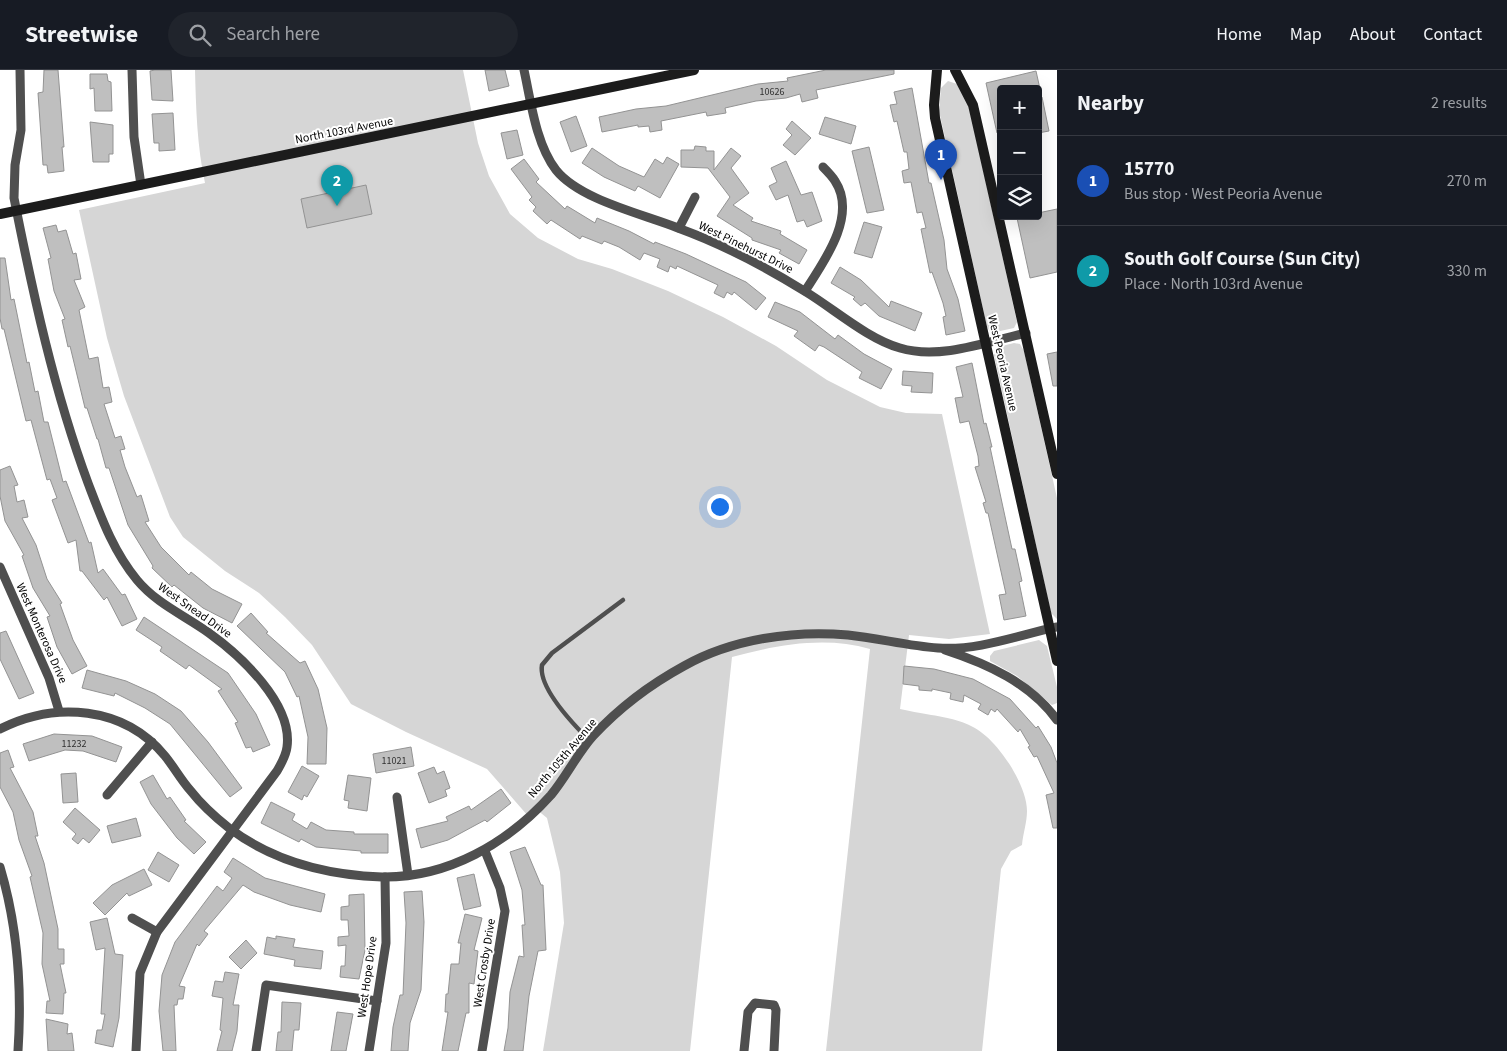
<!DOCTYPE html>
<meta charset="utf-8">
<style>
:root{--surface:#171b24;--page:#20242c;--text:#f1f3f6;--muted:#9ea1a6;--line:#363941;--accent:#2563eb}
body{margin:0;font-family:"Source Sans 3",sans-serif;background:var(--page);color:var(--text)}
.controls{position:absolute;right:15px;top:15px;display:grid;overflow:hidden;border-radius:5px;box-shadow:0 5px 20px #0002}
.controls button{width:45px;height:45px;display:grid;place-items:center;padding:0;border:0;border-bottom:1px solid var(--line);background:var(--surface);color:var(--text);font:25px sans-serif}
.you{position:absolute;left:719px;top:436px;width:18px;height:18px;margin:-12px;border:4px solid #fff;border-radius:50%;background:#1a73e8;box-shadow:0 0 0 8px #1a73e833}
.badge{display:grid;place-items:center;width:32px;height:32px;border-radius:50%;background:var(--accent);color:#fff;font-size:16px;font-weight:700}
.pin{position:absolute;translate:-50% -41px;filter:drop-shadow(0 1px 2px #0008)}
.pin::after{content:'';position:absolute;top:26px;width:18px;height:15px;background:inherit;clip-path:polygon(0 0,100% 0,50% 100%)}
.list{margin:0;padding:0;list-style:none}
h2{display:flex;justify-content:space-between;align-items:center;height:65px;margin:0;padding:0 20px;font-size:21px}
h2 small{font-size:16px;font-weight:400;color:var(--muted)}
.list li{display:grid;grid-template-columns:32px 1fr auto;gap:15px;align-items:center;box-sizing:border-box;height:90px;padding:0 20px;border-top:1px solid var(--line)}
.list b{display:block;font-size:19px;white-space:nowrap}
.list p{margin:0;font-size:16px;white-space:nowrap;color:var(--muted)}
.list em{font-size:16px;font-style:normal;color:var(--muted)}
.icon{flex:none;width:28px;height:28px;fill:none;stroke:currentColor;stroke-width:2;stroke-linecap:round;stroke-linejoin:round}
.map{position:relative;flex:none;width:1057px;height:981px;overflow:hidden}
header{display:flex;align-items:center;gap:30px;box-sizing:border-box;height:70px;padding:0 25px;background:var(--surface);border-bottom:1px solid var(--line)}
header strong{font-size:24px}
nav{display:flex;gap:28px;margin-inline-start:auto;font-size:18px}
.search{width:350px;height:45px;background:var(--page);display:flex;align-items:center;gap:12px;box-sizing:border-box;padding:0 18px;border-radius:28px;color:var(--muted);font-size:19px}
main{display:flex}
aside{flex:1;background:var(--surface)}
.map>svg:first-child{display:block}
.green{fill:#d6d6d6}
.building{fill:#bfbfbf;stroke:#939393}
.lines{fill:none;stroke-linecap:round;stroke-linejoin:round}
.lane{stroke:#4f4f4f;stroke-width:4.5}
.street{stroke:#4f4f4f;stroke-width:9}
.secondary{stroke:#1c1c1c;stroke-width:10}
.labels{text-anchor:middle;stroke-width:4;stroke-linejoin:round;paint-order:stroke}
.number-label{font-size:10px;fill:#303030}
.street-label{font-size:12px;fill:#000;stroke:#fff}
</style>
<header>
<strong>Streetwise</strong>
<div class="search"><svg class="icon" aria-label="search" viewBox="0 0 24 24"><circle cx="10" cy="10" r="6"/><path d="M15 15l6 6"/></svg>Search here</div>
<nav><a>Home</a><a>Map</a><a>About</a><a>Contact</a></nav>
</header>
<main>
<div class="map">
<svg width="1057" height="981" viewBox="0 0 1057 981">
<rect width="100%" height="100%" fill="#fff"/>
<g class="green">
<path d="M195 0H463L478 73 489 106 510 144 538 168 578 189 612 199 668 221 723 247 776 276 827 310 880 337 906 343 942 344 990 564 949 569 909 565 900 639C954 651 977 644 1010 695 1018 708 1027 726 1027 741 1027 752 1023 764 1022 775L1011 781 1001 799 982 981H826L870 579C825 566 776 575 732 587L690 981H543L564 853 560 802 547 748 536 739 528 746 487 699 406 662 351 634 312 575 285 547 259 523 225 501 183 467 170 447 124 326 107 268 79 140 205 113C197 76 196 38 195 0Z"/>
<path d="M948 11 957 14 968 32 1017 252 1014 258 991 263 987 257 939 41 941 18Z"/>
<path d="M1014 273 1020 274 1024 281 1057 428V549L1051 543 994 285 998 277Z"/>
<path d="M1039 570 1047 576 1057 617V633L1052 635 1017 606 990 591V586L994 581Z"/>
</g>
<g class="building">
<path d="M44 0H58L64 77H62L64 101 48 103 47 95H43L38 23 43 22Z"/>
<path d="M155 0H171L173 31 152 30 150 1Z"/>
<path d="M485 0H505L509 16 489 21Z"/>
<path d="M826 0H894V4L816 20 818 28 802 32 800 24 786 28 756 31 725 38 726 43 707 46 706 42 661 51 662 60 650 62 649 56 638 57V55L602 62 599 47 636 39 666 36 758 14 788 11 787 8Z"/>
<path d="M1036 1 1040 19H1001V63H997L986 13Z"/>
<path d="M90 4H107L108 11 111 12 112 41H95L94 18 90 19Z"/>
<path d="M912 18 929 113H931L944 170 947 199 958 229 965 261 946 265 943 247 946 246 943 233 932 202 930 203 921 159 926 158 922 142 917 143 911 112 904 113 902 101 909 99 907 82H904L897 51 894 52 890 35 897 34 894 22Z"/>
<path d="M1042 27 1049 61 1038 63V28Z"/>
<path d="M173 43 175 80 159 81V73H154L152 44Z"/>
<path d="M576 46 587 76 571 82 560 52Z"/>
<path d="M825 47 856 56 851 74 819 64Z"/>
<path d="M792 51 811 68 795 85 783 75 792 65 786 59Z"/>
<path d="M90 52 113 55V84H109V92H93Z"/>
<path d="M517 60 523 85 507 89 501 63Z"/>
<path d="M695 76 706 77V81H714V100L731 78 741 86 731 98 749 123 733 135 753 148 751 151 781 161 780 164 807 180 799 194 779 183 781 180 752 170V168L717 146 730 127 708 98 681 97V80H694Z"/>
<path d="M869 77 884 140 867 143 852 81Z"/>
<path d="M592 78 619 96 644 107 655 89 663 94 667 87 679 94 660 128 638 116 635 121 604 107 582 93Z"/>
<path d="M524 89 539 109 536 112 565 139 567 136 595 153 597 148 629 161 654 174 655 172 686 184 746 212 766 228 756 240 734 222 732 225 727 222 724 228 714 223 718 215 677 196 676 199 670 196 668 202 657 197 660 189 644 183 640 190 619 177 604 171 602 174 582 166 580 169 551 150 547 154 533 141 536 137 529 130 532 127 511 99Z"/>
<path d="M786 91 801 125 812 122 822 151 807 157 804 150 797 152 788 125 776 130 769 116 777 112 771 98Z"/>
<path d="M366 115 372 144 307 158 301 129Z"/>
<path d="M1057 139V202L1030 208 1017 148 1038 146V143Z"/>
<path d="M864 152 882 157 872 188 854 183Z"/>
<path d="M56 155 58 162 66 160 73 184 76 183 81 209 74 210 85 237 79 240 89 289 98 287 103 318 109 317 112 332 104 334 115 368 121 366 125 379 120 380 125 397 137 427 141 425 149 451 145 452 161 477 189 505 191 502 212 519 242 534 232 553 203 538 174 515 172 517 152 498 153 496 128 455 109 398H106L98 369H97L87 338H85L70 276 68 277 62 250 65 249 54 221 48 189 51 188 43 158Z"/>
<path d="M0 188H5L11 230 14 229 27 293 29 292 35 322 38 321 44 352H48L63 412 66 411 89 473 91 472 98 503 103 499 122 525 125 524 137 549 122 556 107 527 104 530 82 501H80L76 470 68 473 52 430 57 428 50 409 47 410 31 350 26 351 4 259H2L0 248Z"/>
<path d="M840 197 861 210 889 237 891 231 922 243 915 261 879 246 865 233 861 236 853 229 855 227 831 213Z"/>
<path d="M775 232 800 242 835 269 838 265 864 284 892 299 881 319 859 308 862 302 824 277 819 275 815 281 794 266 798 261 768 247Z"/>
<path d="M1057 282V316H1053L1047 284Z"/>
<path d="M972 293 984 354 986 353 992 377H990L1012 479H1015L1022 511 1019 512 1026 546 1004 550 999 525 1006 524 988 443H986L983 433 986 432 975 397 979 396 978 386 969 351 960 353 955 328 963 327 956 297Z"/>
<path d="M903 301 933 303 932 323 911 322 912 316 902 315Z"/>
<path d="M10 396 18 415 14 416 17 432 24 430 28 447 22 448 36 475 47 509 62 533 60 534 73 570 87 596 72 604 57 577 47 547 50 546 33 518 22 486 24 485 5 451 0 426V400Z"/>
<path d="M251 543 268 562 266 563 300 593 305 591 318 619 327 658 326 694H307L308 667 299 626 297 627 285 602 237 556Z"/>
<path d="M144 547 228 603 256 644 270 675 253 682 251 677 246 678 235 653 238 652 218 621 222 619 189 595 186 599 160 581 162 577 136 560Z"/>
<path d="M6 561 34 623 19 629 0 589V563Z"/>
<path d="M904 596 934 599 973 609 1010 629 1036 658 1038 656 1051 677 1057 693V758H1053L1046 725 1054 723 1037 686 1034 687 1028 677 1030 676 1020 659 1018 662 997 639 995 642 991 639 988 645 978 639 981 634 964 625 963 632 950 629 951 623 932 619V621L919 620V616L903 614Z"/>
<path d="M87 600 126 611 155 624 181 641 208 672 242 718 230 727 170 654 145 638 115 623 114 626 82 618Z"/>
<path d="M54 664 92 666 122 677 116 692 83 681 65 680 29 691 23 674Z"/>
<path d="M411 677 414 696 376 703 373 684Z"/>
<path d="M8 680 14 697 10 698 33 742 38 766H35L44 793 58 859V879H64V894H60L66 923H64L63 944 46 943 47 931H50L42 894 43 863 30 807 32 806 19 770 13 742 0 717V683Z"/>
<path d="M302 696 319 706 307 727 304 725 302 730 288 722Z"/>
<path d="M434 697 437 704 444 701 450 718 445 720 447 726 429 733 418 703Z"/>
<path d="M76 703 78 732 63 733 61 704Z"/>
<path d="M153 705 167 729 170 727 186 750 184 751 206 772 194 784 177 768 151 734 140 712Z"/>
<path d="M348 705 371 708 367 741 348 738 349 731 344 730Z"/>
<path d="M501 719 511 733 487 752 485 750 448 770 421 778 416 759 448 751 446 747 469 736 471 740Z"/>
<path d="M271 732 295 744 292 750 307 759 311 752 326 760 354 762V764H388V783H361V781L316 777 301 769 299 772 261 753Z"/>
<path d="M75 738 100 760 89 773 83 768 78 774 72 769 76 764 63 752Z"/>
<path d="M136 748 141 766 112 773 107 756Z"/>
<path d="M525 777 541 815H543L546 880 538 881 529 926 523 981H504L508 958 510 922 519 886 524 887 522 855H525L522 820 510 782Z"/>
<path d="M158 782 179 795 169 812 148 800Z"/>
<path d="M233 788 265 808 325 824 321 842 290 835 254 822 243 815 204 861 208 864 199 876 197 874 179 916 185 917 183 929H178L177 935H174L176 981H163L159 941 162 905 175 872 217 816 223 821 232 808 224 802Z"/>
<path d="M144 799 152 815 129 826 127 823 105 845 93 833 112 815Z"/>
<path d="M474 804 481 836 464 840 457 808Z"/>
<path d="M422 821 424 852 421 920 410 953 408 981H391L393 957 400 925H403L406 853 404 822Z"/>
<path d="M364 824 365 880 359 909 340 907 341 896H345L346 875 338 876V867L349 866 348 850H341V837L349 836V825Z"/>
<path d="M465 844 482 848 474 880 478 881 474 914 469 913V943H466L458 981H442L448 942H445L446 924H448L451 894H459L461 873H458Z"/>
<path d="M107 848 115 884 123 885 119 948 113 977 95 973 97 960H102L105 944H101L105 878 96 880 90 852Z"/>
<path d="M276 866 295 869 293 877 323 881 321 899 294 896 295 890 264 884 267 867 276 869Z"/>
<path d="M246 870 257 883 241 899 229 887Z"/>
<path d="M225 902 239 904 233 935H239L237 961 232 981H217L222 961 220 960 223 928 212 926 215 911 223 912Z"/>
<path d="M282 932 301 933 299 960H294L292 981H276L278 962H281Z"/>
<path d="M337 942 353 944 346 981H331Z"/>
<path d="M46 949 68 954 67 964 72 963 74 981H48Z"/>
</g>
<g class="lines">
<path class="lane" d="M589 670C573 654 538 618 542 595L552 583 623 530"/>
<g class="street">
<path d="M20 0 21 60 15 95 14 128C33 224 54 321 88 413 101 447 113 481 137 510 157 534 184 545 209 563 241 586 293 634 287 677 286 686 281 694 277 701L157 862 140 903 136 981"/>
<path d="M132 0 134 67 141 115"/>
<path d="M524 0C531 32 536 74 556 100 580 130 643 144 678 158 722 174 766 197 806 222 834 239 868 269 900 278 939 290 987 272 1026 263"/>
<path d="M679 158 695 127"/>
<path d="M805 221C823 193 858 146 835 111 832 106 827 101 823 97"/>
<path d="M0 497 49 608 59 641"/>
<path d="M945 580C988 594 1030 613 1057 650"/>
<path d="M0 659C55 631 124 636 165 686 174 697 181 710 190 720 201 734 215 747 229 758 274 792 327 805 382 807 448 808 508 773 551 725 566 707 577 684 593 666 619 638 651 614 684 596 732 569 794 560 848 565 878 568 908 576 938 578 978 581 1019 565 1057 557"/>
<path d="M107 725 152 672"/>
<path d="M397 727 408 805"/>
<path d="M0 797C18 857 22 919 18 981"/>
<path d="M132 848 157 862"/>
<path d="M256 981 266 915 377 931"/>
<path d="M369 981 386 873 385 807"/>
<path d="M482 981 505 841 500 818 485 781"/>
<path d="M744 981 748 942 755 933 774 935 776 940 774 981"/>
</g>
<g class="secondary">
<path d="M937 0 934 35 935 48 1057 591"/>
<path d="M955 0 973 35 1057 404"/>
<path d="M0 144 694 0"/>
</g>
</g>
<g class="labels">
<g class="number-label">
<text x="772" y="25">10626</text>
<text x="74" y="677">11232</text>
<text x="394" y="694">11021</text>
</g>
<g class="street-label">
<text transform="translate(344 60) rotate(-11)" y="4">North 103rd Avenue</text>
<text transform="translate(746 177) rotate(26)" y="4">West Pinehurst Drive</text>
<text transform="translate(1003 293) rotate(77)" y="4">West Peoria Avenue</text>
<text transform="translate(195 540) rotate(35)" y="4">West Snead Drive</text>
<text transform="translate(42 563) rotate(66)" y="4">West Monterosa Drive</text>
<text transform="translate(562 688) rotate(-50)" y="4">North 105th Avenue</text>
<text transform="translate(484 893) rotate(-81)" y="4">West Crosby Drive</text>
<text transform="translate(367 907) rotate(-82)" y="4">West Hope Drive</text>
</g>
</g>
</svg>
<div class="controls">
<button>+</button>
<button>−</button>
<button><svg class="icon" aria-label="layers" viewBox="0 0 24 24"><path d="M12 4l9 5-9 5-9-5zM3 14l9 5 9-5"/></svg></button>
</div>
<div class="you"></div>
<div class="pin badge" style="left:941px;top:110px;background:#1a4fb4">1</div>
<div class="pin badge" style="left:337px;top:136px;background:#0f9aa8">2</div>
</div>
<aside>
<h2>Nearby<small>2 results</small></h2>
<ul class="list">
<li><span class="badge" style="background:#1a4fb4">1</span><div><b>15770</b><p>Bus stop · West Peoria Avenue</p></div><em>270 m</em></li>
<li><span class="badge" style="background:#0f9aa8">2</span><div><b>South Golf Course (Sun City)</b><p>Place · North 103rd Avenue</p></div><em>330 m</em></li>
</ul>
</aside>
</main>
